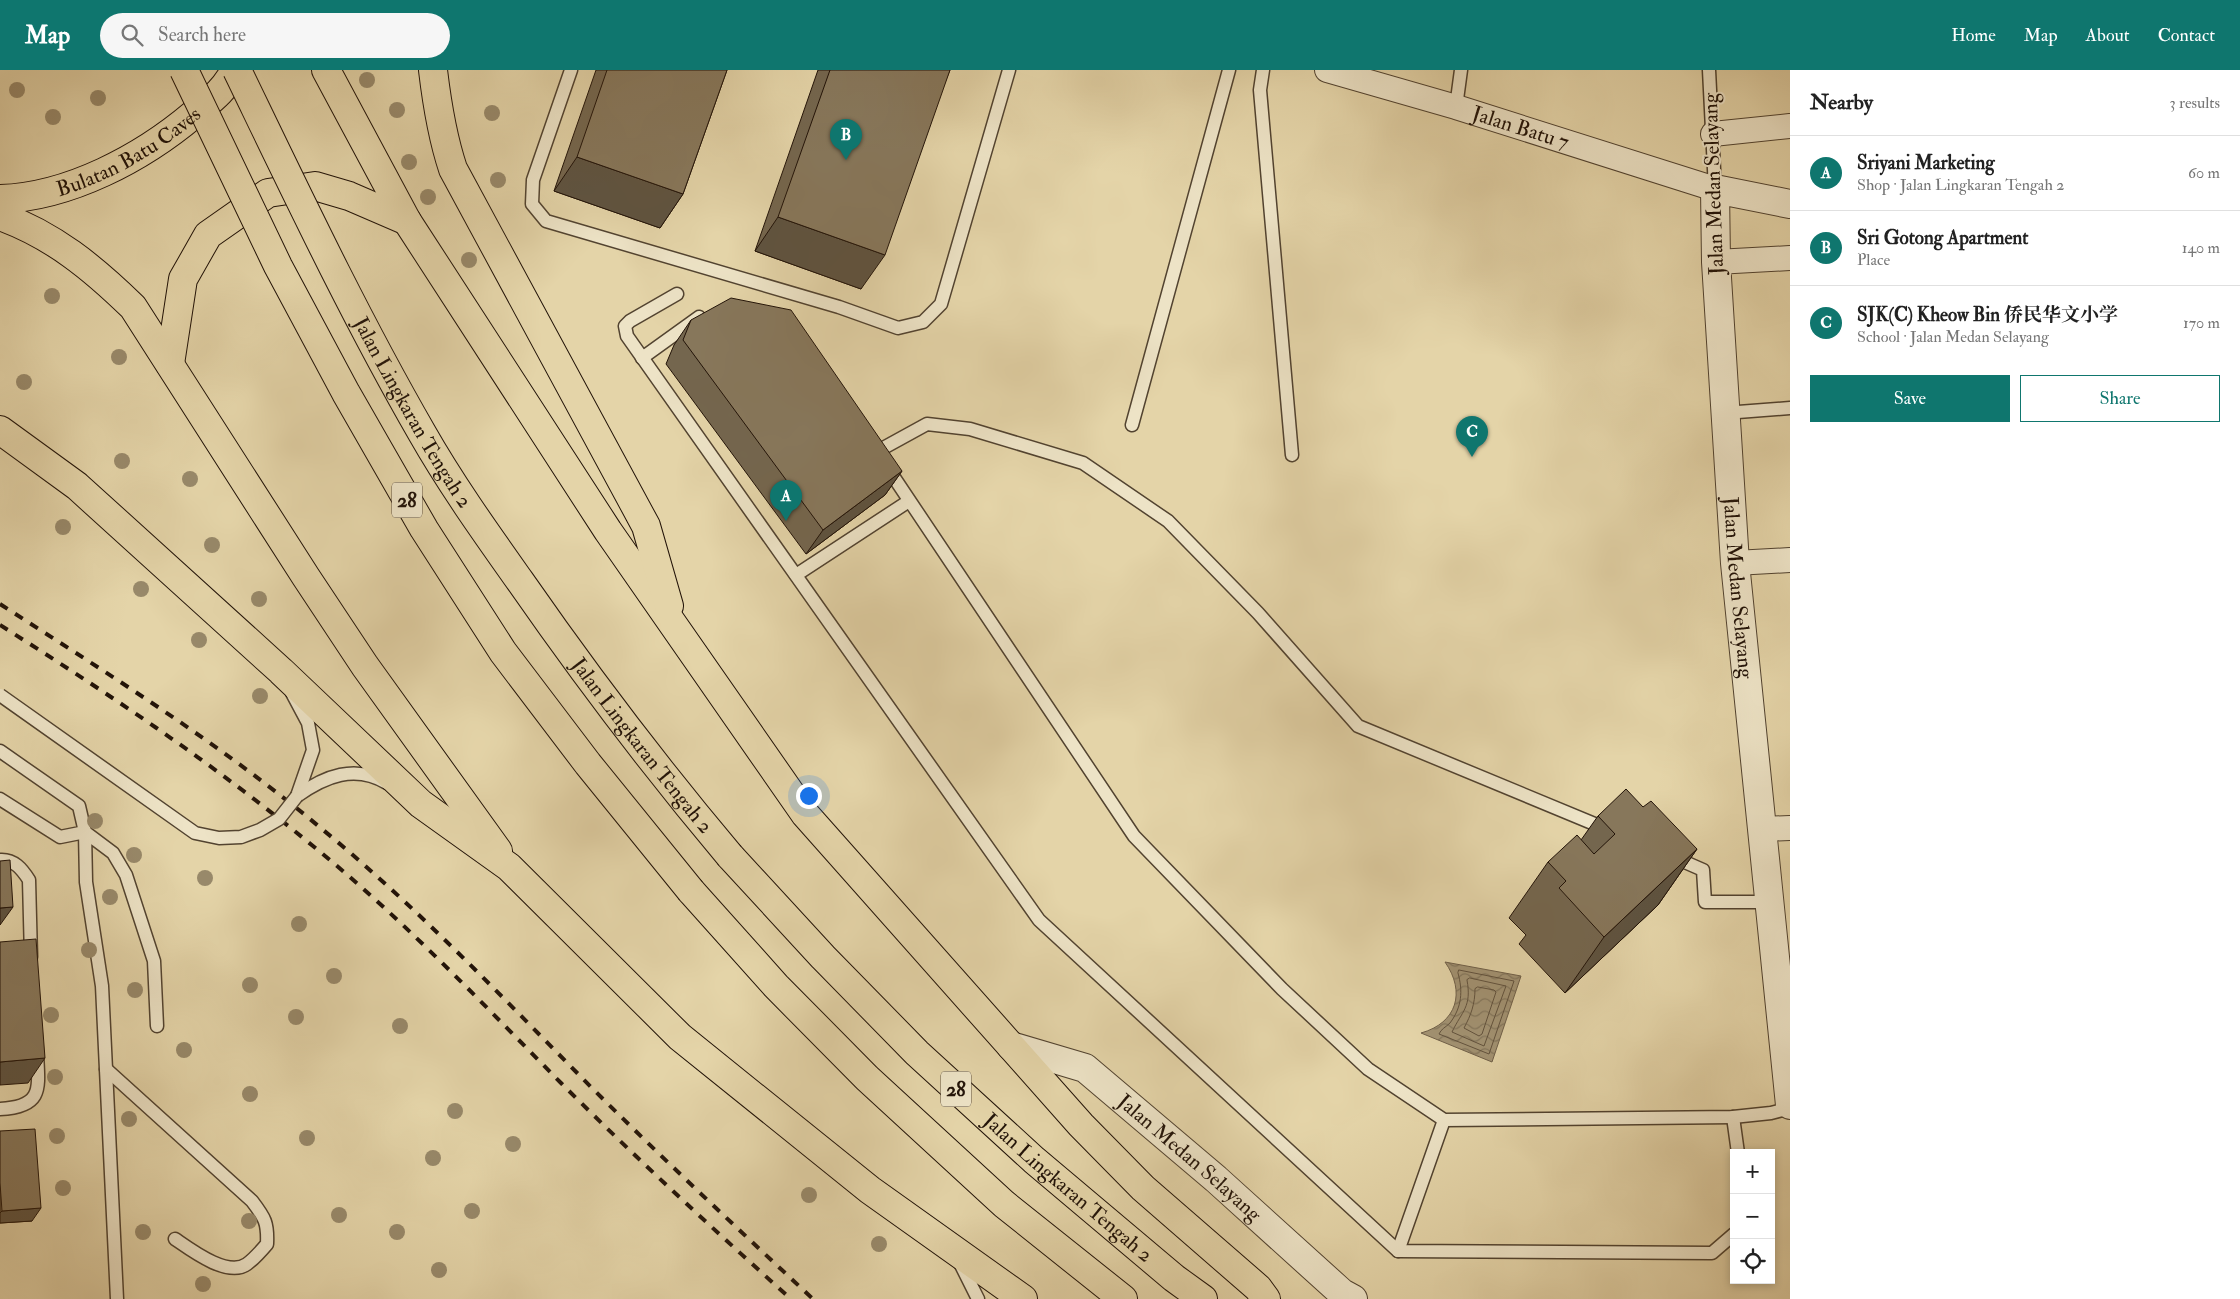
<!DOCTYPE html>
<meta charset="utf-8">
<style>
:root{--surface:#fff;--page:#f6f6f6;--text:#222;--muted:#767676;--line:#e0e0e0;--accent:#0f766e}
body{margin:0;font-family:"IM FELL Double Pica","Noto Serif SC",serif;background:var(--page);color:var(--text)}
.controls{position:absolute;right:15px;bottom:15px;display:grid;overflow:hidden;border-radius:0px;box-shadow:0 2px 8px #0003}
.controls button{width:45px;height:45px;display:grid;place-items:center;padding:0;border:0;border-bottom:1px solid var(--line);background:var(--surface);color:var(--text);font:25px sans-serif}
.you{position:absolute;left:808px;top:725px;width:18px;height:18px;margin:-12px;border:4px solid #fff;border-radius:50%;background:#1a73e8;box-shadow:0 0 0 8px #1a73e833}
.badge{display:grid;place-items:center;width:32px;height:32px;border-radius:50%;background:var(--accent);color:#fff;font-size:16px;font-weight:700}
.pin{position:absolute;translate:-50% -41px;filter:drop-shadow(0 1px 2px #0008)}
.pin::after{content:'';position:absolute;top:26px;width:18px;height:15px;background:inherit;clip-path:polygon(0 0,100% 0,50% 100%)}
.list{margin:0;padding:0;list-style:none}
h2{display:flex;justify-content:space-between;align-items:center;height:65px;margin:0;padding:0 20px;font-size:21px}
h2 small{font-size:16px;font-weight:400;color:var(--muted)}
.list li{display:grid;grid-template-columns:32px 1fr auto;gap:15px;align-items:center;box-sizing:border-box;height:75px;padding:0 20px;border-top:1px solid var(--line)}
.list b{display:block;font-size:19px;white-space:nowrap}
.list p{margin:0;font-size:16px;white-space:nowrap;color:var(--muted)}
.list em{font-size:16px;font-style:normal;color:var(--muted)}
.actions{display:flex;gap:10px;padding:15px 20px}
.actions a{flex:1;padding:11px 0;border:1px solid var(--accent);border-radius:0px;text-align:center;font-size:18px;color:var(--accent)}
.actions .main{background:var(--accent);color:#fff}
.icon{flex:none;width:28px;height:28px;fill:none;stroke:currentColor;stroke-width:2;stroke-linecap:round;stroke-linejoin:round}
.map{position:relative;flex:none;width:1790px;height:1229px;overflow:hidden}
header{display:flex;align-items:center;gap:30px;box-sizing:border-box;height:70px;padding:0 25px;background:var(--accent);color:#fff}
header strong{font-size:24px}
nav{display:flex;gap:28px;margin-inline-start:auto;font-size:18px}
.search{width:350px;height:45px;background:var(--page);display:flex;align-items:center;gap:12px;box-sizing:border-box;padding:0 18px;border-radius:28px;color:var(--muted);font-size:19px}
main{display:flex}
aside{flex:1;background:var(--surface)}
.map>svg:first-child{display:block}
.water{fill:url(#water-waves);stroke:#6f5f48}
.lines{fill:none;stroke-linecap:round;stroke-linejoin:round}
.shore{stroke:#62523d;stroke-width:1}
.service-casing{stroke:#524330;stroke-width:15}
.minor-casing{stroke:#524330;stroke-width:26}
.tertiary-casing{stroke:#524330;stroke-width:30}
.trunk-casing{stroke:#221308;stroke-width:30}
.service{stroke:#ede3c6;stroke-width:12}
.minor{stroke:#ede3c6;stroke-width:24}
.tertiary{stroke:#ede3c6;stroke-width:28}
.trunk{stroke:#e4d4a8;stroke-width:28}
.rail{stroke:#221308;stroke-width:4;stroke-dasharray:9 9;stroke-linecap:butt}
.service-bridge-casing{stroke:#524330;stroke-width:15;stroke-linecap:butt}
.trunk-bridge-casing{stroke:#221308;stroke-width:30;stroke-linecap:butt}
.service-bridge{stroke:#ede3c6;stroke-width:12}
.trunk-bridge{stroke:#e4d4a8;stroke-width:28}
.tree{fill:#98896a}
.wall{fill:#74664e;stroke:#221308}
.shaded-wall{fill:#5e5340;stroke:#221308}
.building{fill:#87775b;stroke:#221308}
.labels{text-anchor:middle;stroke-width:4;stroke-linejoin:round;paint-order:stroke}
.shield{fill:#ede3c6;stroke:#5f5141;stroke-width:1}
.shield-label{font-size:20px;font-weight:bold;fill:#221308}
.street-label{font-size:21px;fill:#221308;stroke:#ede3c6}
</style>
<header>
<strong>Map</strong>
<div class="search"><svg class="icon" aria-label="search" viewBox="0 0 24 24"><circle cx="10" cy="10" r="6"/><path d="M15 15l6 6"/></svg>Search here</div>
<nav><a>Home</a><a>Map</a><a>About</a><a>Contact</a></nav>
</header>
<main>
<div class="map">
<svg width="1790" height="1229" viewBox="0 0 1790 1229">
<defs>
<pattern id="water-waves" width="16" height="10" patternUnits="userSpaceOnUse" patternTransform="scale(1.25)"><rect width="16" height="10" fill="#a29272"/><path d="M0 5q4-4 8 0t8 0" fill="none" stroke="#84765c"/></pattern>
</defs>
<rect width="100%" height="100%" fill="#e4d4a8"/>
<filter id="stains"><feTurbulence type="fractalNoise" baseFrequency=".004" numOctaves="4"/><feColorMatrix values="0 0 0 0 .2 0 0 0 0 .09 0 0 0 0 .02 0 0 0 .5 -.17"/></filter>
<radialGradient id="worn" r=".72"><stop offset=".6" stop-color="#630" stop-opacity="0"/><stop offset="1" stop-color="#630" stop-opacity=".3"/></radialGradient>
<path class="water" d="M1445 892 1521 906 1492 992 1421 963C1457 953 1466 922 1445 892Z"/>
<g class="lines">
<g class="shore">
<path d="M1459 900 1514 911 1489 984 1439 964C1441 959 1446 957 1450 953 1462 937 1463 921 1458 903Z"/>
<path d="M1470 908 1506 916 1484 976 1452 962C1462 941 1472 937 1467 910Z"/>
<path d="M1478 917 1494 920 1496 922 1482 964 1479 966 1464 958C1471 945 1475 934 1475 919Z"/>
</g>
<g class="service-casing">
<g id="service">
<path d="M571 0 533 110 532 134 546 151 839 237 898 258 923 252 941 234 1009 0"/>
<path d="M1263 0 1260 20 1292 385"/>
<path d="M1709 0 1715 119"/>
<path d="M1456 37 1461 0"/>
<path d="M677 224 630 251 625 256 627 266 1039 850 1398 1181 1712 1183 1734 1164"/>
<path d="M642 288 699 247"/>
<path d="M1725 343 1790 338"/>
<path d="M1132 355 1229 0"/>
<path d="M876 382 927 354 970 359 1083 393 1168 451 1258 543 1358 656 1609 760"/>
<path d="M887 397 1134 766 1282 919 1368 999 1444 1050 1733 1047 1771 1043 1790 1038"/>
<path d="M796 505 909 431"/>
<path d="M292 623 308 653 313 680 297 726"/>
<path d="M0 681 79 736 85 762 60 767 0 729"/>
<path d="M297 726C325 706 355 694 387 713"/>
<path d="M1671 786 1703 800 1705 832H1770"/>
<path d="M0 790C14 789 22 799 29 810L31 887"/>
<path d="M106 999 252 1131C265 1148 268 1153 267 1174 261 1181 254 1189 247 1194 228 1208 191 1180 175 1169"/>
<path d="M0 1039C43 1037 39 1019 37 984"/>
<path d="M1733 1047 1738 1083"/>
<path d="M1398 1181 1444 1050"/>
<path d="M959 1191 978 1229"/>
<path d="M117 1229 102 916 86 812 85 762 113 783 126 805 154 891 157 956"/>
</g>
</g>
<g class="minor-casing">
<g id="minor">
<path id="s1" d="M1327 0 1456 37 1715 119"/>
<path d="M1713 64 1790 56"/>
<path d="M1716 192 1790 188"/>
<path d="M1735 493 1790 490"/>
<path d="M1762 759 1790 758"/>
</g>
</g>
<g class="tertiary-casing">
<g id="tertiary">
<path id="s2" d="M1790 134 1715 119 1716 192 1735 493 1790 1035"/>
<path id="s3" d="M1011 976 1085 998 1216 1109 1342 1223 1353 1229"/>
</g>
</g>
<g class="trunk-casing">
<g id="trunk">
<path d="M326 0 407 151 608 461 805 744 1081 1055 1143 1118 1258 1218 1266 1229"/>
<path d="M433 0C437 34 442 66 453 99L646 456 669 536"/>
<path id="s4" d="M0 129C69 127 142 88 194 44 212 29 223 22 235 0"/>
<path d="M0 146C53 165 93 198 133 237L306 507 365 596 498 781"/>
<path d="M170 294 183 209 208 165 268 123 315 116 349 126 407 151"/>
<path d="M0 360 77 416 281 601 421 734 509 797 680 967 870 1120 1023 1229"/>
<path id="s5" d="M730 786 823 887 917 983 1034 1090 1174 1208 1203 1229"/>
<path d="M691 821 776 916 867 1008 1004 1134 1123 1229"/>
</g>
</g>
<use href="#service" class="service"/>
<use href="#minor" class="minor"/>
<use href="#tertiary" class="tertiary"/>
<use href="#trunk" class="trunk"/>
<g class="rail">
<path d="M0 534C110 605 222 675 322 759 418 838 504 929 591 1017 663 1089 738 1159 813 1229"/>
<path d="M0 555C106 622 211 692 308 772 399 845 480 931 562 1014 636 1088 713 1159 791 1229"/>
</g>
<g class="service-bridge-casing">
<path id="service-bridge" d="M0 625 195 763 219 768 241 767 260 760 279 749 297 726"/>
</g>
<g class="trunk-bridge-casing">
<g id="trunk-bridge">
<path d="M184 0 278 196 346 323 424 459 503 582 588 694 691 821"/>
<path id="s6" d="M237 0C296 122 354 245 422 363 451 414 486 463 520 511 586 606 655 697 730 786"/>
</g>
</g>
<use href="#service-bridge" class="service-bridge"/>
<use href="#trunk-bridge" class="trunk-bridge"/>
</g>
<g class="tree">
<circle cx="367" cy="10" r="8"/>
<circle cx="17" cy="20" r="8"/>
<circle cx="98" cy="28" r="8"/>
<circle cx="397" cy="40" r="8"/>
<circle cx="492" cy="43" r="8"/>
<circle cx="53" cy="47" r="8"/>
<circle cx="409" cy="92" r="8"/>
<circle cx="498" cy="110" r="8"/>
<circle cx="428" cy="127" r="8"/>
<circle cx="469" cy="190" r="8"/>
<circle cx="52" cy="226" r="8"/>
<circle cx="119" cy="287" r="8"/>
<circle cx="24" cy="312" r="8"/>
<circle cx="122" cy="391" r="8"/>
<circle cx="190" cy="409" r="8"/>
<circle cx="63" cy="457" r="8"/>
<circle cx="212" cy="475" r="8"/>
<circle cx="141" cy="519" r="8"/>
<circle cx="259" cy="529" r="8"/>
<circle cx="199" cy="570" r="8"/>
<circle cx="260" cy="626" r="8"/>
<circle cx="95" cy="751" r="8"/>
<circle cx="134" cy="785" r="8"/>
<circle cx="205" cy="808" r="8"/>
<circle cx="110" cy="827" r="8"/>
<circle cx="299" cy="854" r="8"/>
<circle cx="89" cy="880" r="8"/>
<circle cx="334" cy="906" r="8"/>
<circle cx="250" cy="915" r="8"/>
<circle cx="135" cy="920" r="8"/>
<circle cx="51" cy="945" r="8"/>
<circle cx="296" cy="947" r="8"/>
<circle cx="400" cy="956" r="8"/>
<circle cx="184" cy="980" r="8"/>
<circle cx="55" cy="1007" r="8"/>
<circle cx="250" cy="1024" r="8"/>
<circle cx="455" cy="1041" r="8"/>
<circle cx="129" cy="1049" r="8"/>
<circle cx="57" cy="1066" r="8"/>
<circle cx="307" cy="1068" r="8"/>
<circle cx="513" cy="1074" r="8"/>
<circle cx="433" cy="1088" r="8"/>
<circle cx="63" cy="1118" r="8"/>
<circle cx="809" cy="1125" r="8"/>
<circle cx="472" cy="1141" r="8"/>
<circle cx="339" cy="1145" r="8"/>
<circle cx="249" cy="1151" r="8"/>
<circle cx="143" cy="1162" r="8"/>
<circle cx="397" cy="1162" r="8"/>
<circle cx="879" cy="1174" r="8"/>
<circle cx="439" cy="1200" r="8"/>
<circle cx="203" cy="1214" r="8"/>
</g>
<g class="wall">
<path d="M596 0H727L683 124 660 158 554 121Z"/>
<path d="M818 0H950L861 219 755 181Z"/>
<path d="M691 250 902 401 885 425 806 484 666 294 674 275Z"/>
<path d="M1598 746 1697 779 1658 835 1565 923 1519 874 1526 865 1509 848 1548 792 1581 770Z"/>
<path d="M0 1061 32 1151 0 1153Z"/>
</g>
<g class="shaded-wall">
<path d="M577 87 683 124 660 158 554 121Z"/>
<path d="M778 147 885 185 861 219 755 181Z"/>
<path d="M902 401 885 425 806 484 823 460Z"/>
<path d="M1697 779 1658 835 1565 923 1604 867Z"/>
<path d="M13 837 0 855V838Z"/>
<path d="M45 988 28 1013 0 1015V992Z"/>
<path d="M41 1138 32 1151 0 1153V1143L2 1141Z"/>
</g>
<g class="building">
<path d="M607 0H727L683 124 577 87Z"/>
<path d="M830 0H950L885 185 778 147Z"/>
<path d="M731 228 791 240 902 401 823 460 683 270 691 250Z"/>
<path d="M1626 719 1643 737 1651 731 1697 779 1604 867 1559 818 1566 811 1548 792 1577 765 1594 784 1615 764 1598 746Z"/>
<path d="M10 790 13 837 0 838V791Z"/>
<path d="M36 869 45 988 0 992V872Z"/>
<path d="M35 1059 41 1138 2 1141 0 1113V1061Z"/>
</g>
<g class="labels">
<g class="shield">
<rect x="392" y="412.5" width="30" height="35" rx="4"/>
<rect x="941" y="1001.5" width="30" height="35" rx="4"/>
</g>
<g class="shield-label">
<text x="407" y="437">28</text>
<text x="956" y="1026">28</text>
</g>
<g class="street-label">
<text dy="7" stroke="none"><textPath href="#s1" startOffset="202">Jalan Batu 7</textPath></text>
<text dy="7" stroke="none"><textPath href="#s4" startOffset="139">Bulatan Batu Caves</textPath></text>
<text transform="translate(1713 114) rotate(-92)" y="7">Jalan Medan Selayang</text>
<text dy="7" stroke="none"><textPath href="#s6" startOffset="385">Jalan Lingkaran Tengah 2</textPath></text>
<text dy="7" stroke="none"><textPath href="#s2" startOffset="476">Jalan Medan Selayang</textPath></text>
<text dy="7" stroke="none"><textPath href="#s6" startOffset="790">Jalan Lingkaran Tengah 2</textPath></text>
<text dy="7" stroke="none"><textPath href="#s3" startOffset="215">Jalan Medan Selayang</textPath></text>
<text dy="7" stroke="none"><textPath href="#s5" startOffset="474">Jalan Lingkaran Tengah 2</textPath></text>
</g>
</g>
<rect width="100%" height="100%" filter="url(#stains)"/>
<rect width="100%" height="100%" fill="url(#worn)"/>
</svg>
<div class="controls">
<button>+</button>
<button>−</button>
<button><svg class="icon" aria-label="locate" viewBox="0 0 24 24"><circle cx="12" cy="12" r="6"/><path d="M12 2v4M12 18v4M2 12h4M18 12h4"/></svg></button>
</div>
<div class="you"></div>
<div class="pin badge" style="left:786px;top:451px">A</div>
<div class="pin badge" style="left:846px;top:90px">B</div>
<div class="pin badge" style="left:1472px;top:387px">C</div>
</div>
<aside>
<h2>Nearby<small>3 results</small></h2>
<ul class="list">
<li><span class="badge">A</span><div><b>Sriyani Marketing</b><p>Shop · Jalan Lingkaran Tengah 2</p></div><em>60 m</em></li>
<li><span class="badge">B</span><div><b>Sri Gotong Apartment</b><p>Place</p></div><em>140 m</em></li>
<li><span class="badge">C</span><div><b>SJK(C) Kheow Bin 侨民华文小学</b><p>School · Jalan Medan Selayang</p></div><em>170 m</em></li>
</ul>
<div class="actions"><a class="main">Save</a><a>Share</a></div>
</aside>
</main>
